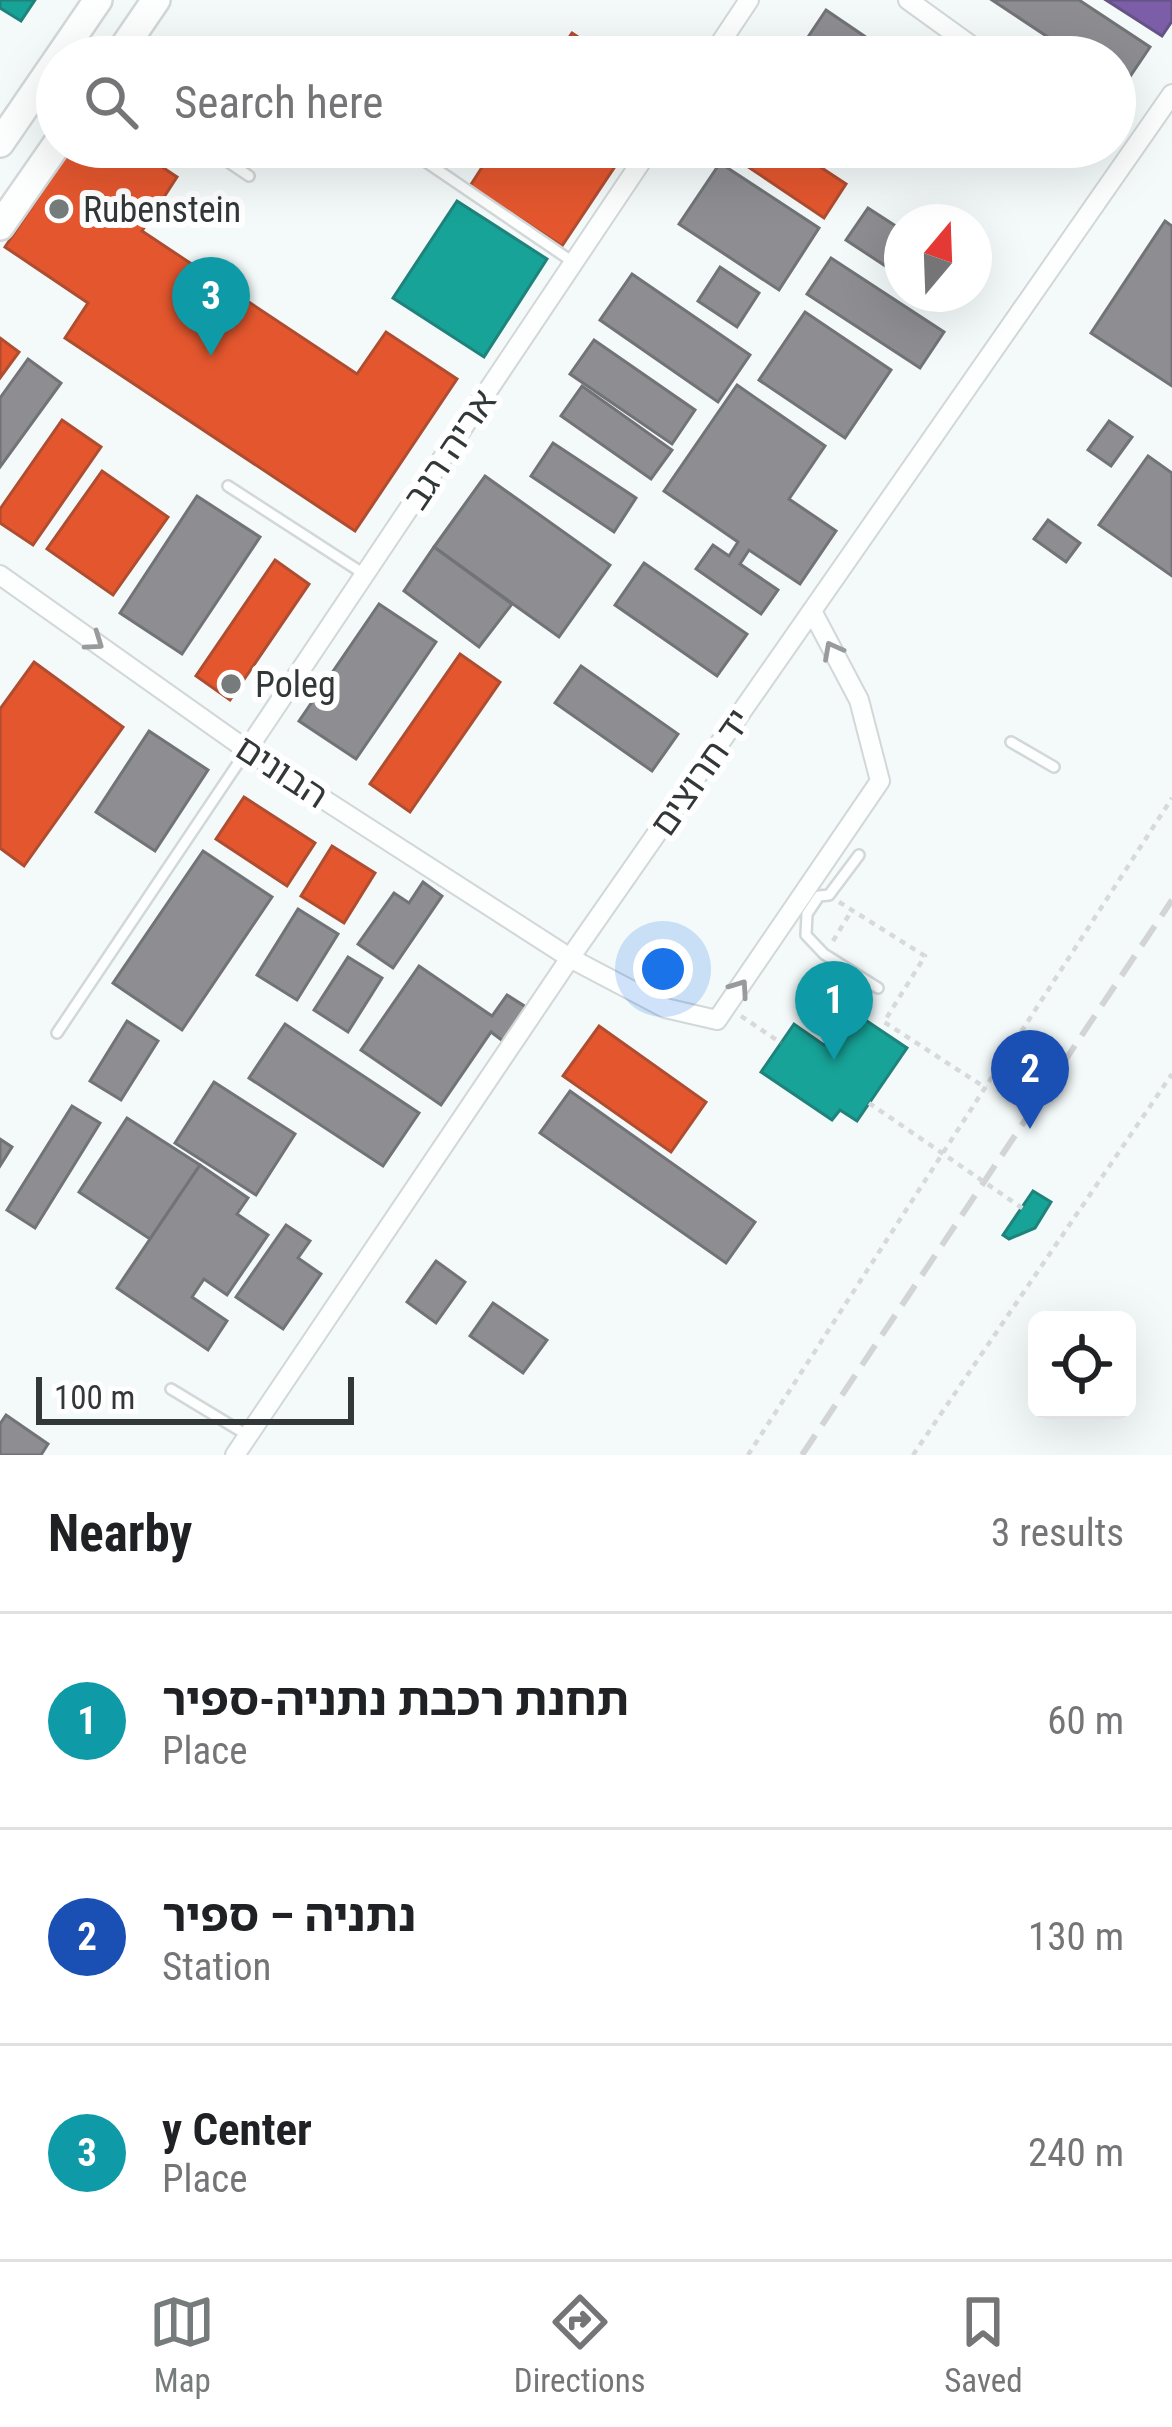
<!DOCTYPE html>
<meta charset="utf-8">
<style>
:root{--surface:#fff;--page:#f2f2f2;--text:#202124;--muted:#757577;--line:#e0e0e0;--accent:#767b7c}
body{margin:0;font-family:"Roboto Condensed","Noto Sans Hebrew",sans-serif;background:var(--page);color:var(--text)}
.controls{position:absolute;right:36px;bottom:36px;display:grid;overflow:hidden;border-radius:18px;box-shadow:0 12px 48px #0002}
.controls button{width:108px;height:108px;display:grid;place-items:center;padding:0;border:0;border-bottom:3px solid var(--line);background:var(--surface);color:var(--text);font:60px sans-serif}
.compass{position:absolute;left:884px;top:204px;width:108px;height:108px;border-radius:50%;background:var(--surface);box-shadow:0 12px 48px #0002;rotate:19deg}
.scale{position:absolute;left:36px;bottom:30px;width:318px;box-sizing:border-box;padding-left:12px;border:6px solid #323738;border-top:0;font-size:33px;line-height:42px;white-space:nowrap;color:#323738;-webkit-text-stroke:9px #fff;paint-order:stroke}
.you{position:absolute;left:663px;top:969px;width:42px;height:42px;margin:-30px;border:9px solid #fff;border-radius:50%;background:#1a73e8;box-shadow:0 0 0 18px #1a73e833}
.badge{display:grid;place-items:center;width:78px;height:78px;border-radius:50%;background:var(--accent);color:#fff;font-size:39px;font-weight:700}
.pin{position:absolute;translate:-50% -99px;filter:drop-shadow(0 3px 6px #0008)}
.pin::after{content:'';position:absolute;top:63px;width:42px;height:36px;background:inherit;clip-path:polygon(0 0,100% 0,50% 100%)}
.list{margin:0;padding:0;list-style:none}
h2{display:flex;justify-content:space-between;align-items:center;height:156px;margin:0;padding:0 48px;font-size:51px}
h2 small{font-size:39px;font-weight:400;color:var(--muted)}
.list li{display:grid;grid-template-columns:78px 1fr auto;gap:36px;align-items:center;box-sizing:border-box;height:216px;padding:0 48px;border-top:3px solid var(--line)}
.list b{display:block;font-size:45px;white-space:nowrap}
.list p{margin:0;font-size:39px;white-space:nowrap;color:var(--muted)}
.list em{font-size:39px;font-style:normal;color:var(--muted)}
.icon{flex:none;width:66px;height:66px;fill:none;stroke:currentColor;stroke-width:2;stroke-linecap:round;stroke-linejoin:round}
.map{position:relative;flex:none;width:1172px;height:1455px;overflow:hidden}
.search{position:absolute;background:var(--surface);box-shadow:0 12px 48px #0002;left:36px;right:36px;top:36px;height:132px;display:flex;align-items:center;gap:30px;box-sizing:border-box;padding:0 42px;border-radius:66px;color:var(--muted);font-size:45px}
.sheet{height:804px;background:var(--surface)}
nav{display:flex;justify-content:space-around;align-items:center;box-sizing:border-box;height:168px;border-top:3px solid var(--line);background:var(--surface);font-size:33px;color:var(--muted)}
nav a{display:grid;justify-items:center;gap:6px}
nav .on{color:var(--accent)}
.map>svg:first-child{display:block}
.shops{fill:#e4572e;stroke:#af4d31;stroke-width:3}
.offices{fill:#7b5ea7;stroke:#655286;stroke-width:3}
.public{fill:#17a398;stroke:#1f837b;stroke-width:3}
.industry{fill:#8d8d92;stroke:#727377;stroke-width:3}
.lines{fill:none;stroke-linecap:round;stroke-linejoin:round}
.lane-casing{stroke:#d2d7d8;stroke-width:14}
.street-casing{stroke:#d2d7d8;stroke-width:22}
.secondary-casing{stroke:#d2d7d8;stroke-width:32}
.path{stroke:#d7d9da;stroke-width:4.5;stroke-dasharray:6 6;stroke-linecap:butt}
.lane{stroke:#fdfefe;stroke-width:9}
.street{stroke:#fdfefe;stroke-width:18}
.secondary{stroke:#fdfefe;stroke-width:27}
.rail{stroke:#d2d4d5;stroke-width:6;stroke-dasharray:24 12;stroke-linecap:butt}
.path-bridge{stroke:#d7d9da;stroke-width:4.5;stroke-dasharray:6 6;stroke-linecap:butt}
.oneway{stroke:#989a9b}
.poi-dot{fill:#767b7c;stroke:#fff;stroke-width:4.5}
.labels{text-anchor:middle;stroke-width:12;stroke-linejoin:round;paint-order:stroke}
.poi-label{font-size:36px;fill:#323738;stroke:#fff;text-anchor:start}
.street-label{font-size:36px;fill:#323738;stroke:#fff}
</style>
<div class="map">
<svg width="1172" height="1455" viewBox="0 0 1172 1455">
<rect width="100%" height="100%" fill="#f4fafa"/>
<g class="shops">
<path d="M572 33 608 57H556Z"/>
<path d="M72 147H132L177 177 142 231 357 374 386 332 457 379 355 531 65 338 88 303 5 247Z"/>
<path d="M495 147H628L562 246 470 186Z"/>
<path d="M738 147H790L846 184 824 218 732 156Z"/>
<path d="M0 338 19 352 0 378Z"/>
<path d="M62 420 101 447 33 545 0 523V509Z"/>
<path d="M102 471 168 517 113 595 47 549Z"/>
<path d="M275 560 309 584 230 700 196 676Z"/>
<path d="M460 654 500 682 410 812 370 784Z"/>
<path d="M34 662 123 727 24 866 0 848V709Z"/>
<path d="M244 797 315 843 287 886 216 839Z"/>
<path d="M332 846 375 873 344 923 301 896Z"/>
<path d="M599 1026 706 1102 671 1152 563 1076Z"/>
</g>
<path class="offices" d="M1106 0H1172V21L1162 36Z"/>
<g class="public">
<path d="M0 0H35L21 21 0 8Z"/>
<path d="M457 201 547 259 484 357 393 298Z"/>
<path d="M849 1009 907 1048 857 1121 840 1110 832 1120 761 1072 794 1024 824 1045Z"/>
<path d="M1033 1191 1051 1202 1035 1228 1009 1239 1003 1235Z"/>
</g>
<g class="industry">
<path d="M992 0H1079L1150 47 1123 87 1115 82V57H1078Z"/>
<path d="M826 10 870 40 858 57H837L808 37Z"/>
<path d="M816 147H850L839 163Z"/>
<path d="M720 163 819 228 779 290 679 224Z"/>
<path d="M868 208 902 230V277L846 240Z"/>
<path d="M1165 221 1172 226V386L1091 333Z"/>
<path d="M831 258 944 332 920 368 807 294Z"/>
<path d="M720 267 759 293 737 327 698 301Z"/>
<path d="M632 274 750 355 718 402 600 320Z"/>
<path d="M929 294H958L950 307Z"/>
<path d="M805 312 891 370 845 438 759 380Z"/>
<path d="M594 340 695 410 672 444 570 374Z"/>
<path d="M28 359 61 383 0 467V398Z"/>
<path d="M737 385 825 446 789 499 836 531 800 584 749 550 740 564 778 590 761 614 696 569 713 545 729 556 738 542 664 491Z"/>
<path d="M582 386 672 450 651 479 561 416Z"/>
<path d="M1109 421 1132 437 1111 466 1088 450Z"/>
<path d="M553 443 636 498 614 532 531 476Z"/>
<path d="M1148 456 1172 473V576L1099 525Z"/>
<path d="M485 476 610 565 559 637 434 547Z"/>
<path d="M197 496 260 537 182 654 120 613Z"/>
<path d="M1048 520 1080 543 1066 562 1034 539Z"/>
<path d="M434 547 512 604 479 647 404 591Z"/>
<path d="M644 563 747 634 717 676 615 605Z"/>
<path d="M379 604 436 642 356 759 299 721Z"/>
<path d="M581 666 678 734 652 771 555 703Z"/>
<path d="M149 731 208 770 155 851 96 812Z"/>
<path d="M203 851 272 897 182 1030 113 983Z"/>
<path d="M423 882 442 896 393 968 358 944 394 893 409 903Z"/>
<path d="M298 909 338 934 297 1000 257 975Z"/>
<path d="M348 957 382 978 348 1032 314 1010Z"/>
<path d="M419 966 492 1016 507 995 526 1007 503 1041 491 1032 441 1105 361 1050Z"/>
<path d="M127 1021 158 1041 121 1100 90 1081Z"/>
<path d="M285 1024 419 1113 383 1166 249 1078Z"/>
<path d="M214 1082 295 1134 256 1195 175 1143Z"/>
<path d="M570 1091 755 1222 726 1263 540 1133Z"/>
<path d="M72 1106 100 1123 35 1228 7 1210Z"/>
<path d="M127 1118 200 1165 150 1239 79 1192Z"/>
<path d="M0 1139 12 1147 0 1166Z"/>
<path d="M200 1165 248 1198 237 1214 268 1235 227 1295 204 1279 192 1297 227 1321 208 1350 117 1288Z"/>
<path d="M286 1225 310 1241 298 1258 321 1274 283 1329 236 1297Z"/>
<path d="M436 1261 465 1282 436 1323 407 1302Z"/>
<path d="M493 1303 547 1340 523 1373 470 1336Z"/>
<path d="M6 1415 48 1444 41 1455H0V1424Z"/>
</g>
<g class="lines">
<g class="lane-casing">
<g id="lane">
<path d="M206 147 249 176"/>
<path d="M239 147 259 161"/>
<path d="M404 147 573 262"/>
<path d="M228 486 364 574"/>
<path d="M1011 742 1054 767"/>
<path d="M859 855 829 895 819 896 807 914 806 935 824 954 878 988"/>
<path d="M57 1033 247 750"/>
<path d="M171 1389 247 1435"/>
</g>
</g>
<g class="street-casing">
<g id="street">
<path d="M908 0 987 57"/>
<path d="M711 57 749 0"/>
<path d="M0 575 247 750 570 958 665 1008 717 1020 880 781 859 700 812 611"/>
<path d="M247 750 651 147"/>
<path d="M235 1455 570 958 1172 94"/>
</g>
</g>
<g class="secondary-casing">
<g id="secondary">
<path d="M59 57 98 0"/>
<path d="M117 57 156 0"/>
<path d="M0 143 57 60"/>
<path d="M0 226 57 144"/>
</g>
</g>
<g class="path">
<path d="M839 902 925 956 884 1022 986 1088"/>
<path d="M833 941 852 910"/>
<path d="M741 1016 781 1043"/>
<path d="M748 1455 1172 798"/>
<path d="M913 1455 1172 1074"/>
</g>
<use href="#lane" class="lane"/>
<use href="#street" class="street"/>
<use href="#secondary" class="secondary"/>
<path class="rail" d="M802 1455 1172 900"/>
<path class="path-bridge" d="M869 1103 1025 1210"/>
</g>
<defs><path id="oneway-chevron" d="M-2-3.5L2.5 0L-2 3.5" fill="none" stroke-width="1.6" stroke-linecap="round" stroke-linejoin="round" transform="scale(3)"/></defs>
<g class="oneway">
<use href="#oneway-chevron" transform="translate(95 642) rotate(35)"/>
<use href="#oneway-chevron" transform="translate(832 650) rotate(-118)"/>
<use href="#oneway-chevron" transform="translate(740 988) rotate(-55)"/>
</g>
<g class="poi-dot">
<circle cx="59" cy="209" r="12"/>
<circle cx="231" cy="684" r="12"/>
</g>
<g class="labels">
<g class="poi-label">
<text x="83" y="222">Rubenstein</text>
<text x="255" y="697">Poleg</text>
</g>
<g class="street-label">
<text transform="translate(449 449) rotate(-56)" y="13">אריה רגב</text>
<text transform="translate(282 771) rotate(33)" y="13">הבונים</text>
<text transform="translate(700 772) rotate(-55)" y="13">יד חרוצים</text>
</g>
</g>
</svg>
<div class="controls">
<button><svg class="icon" aria-label="locate" viewBox="0 0 24 24"><circle cx="12" cy="12" r="6"/><path d="M12 2v4M12 18v4M2 12h4M18 12h4"/></svg></button>
</div>
<svg class="compass" viewBox="-18 -18 36 36"><path d="M0-13l5 13h-10z" fill="#e53935"/><path d="M0 13l5-13h-10z" fill="#757577"/></svg>
<div class="scale">100 m</div>
<div class="you"></div>
<div class="pin badge" style="left:834px;top:1060px;background:#0f9aa8">1</div>
<div class="pin badge" style="left:1030px;top:1129px;background:#1a4fb4">2</div>
<div class="pin badge" style="left:211px;top:356px;background:#0f9aa8">3</div>
<div class="search"><svg class="icon" aria-label="search" viewBox="0 0 24 24"><circle cx="10" cy="10" r="6"/><path d="M15 15l6 6"/></svg>Search here</div>
</div>
<section class="sheet">
<h2>Nearby<small>3 results</small></h2>
<ul class="list">
<li><span class="badge" style="background:#0f9aa8">1</span><div><b>תחנת רכבת נתניה-ספיר</b><p>Place</p></div><em>60 m</em></li>
<li><span class="badge" style="background:#1a4fb4">2</span><div><b>נתניה – ספיר</b><p>Station</p></div><em>130 m</em></li>
<li><span class="badge" style="background:#0f9aa8">3</span><div><b>y Center</b><p>Place</p></div><em>240 m</em></li>
</ul>
</section>
<nav>
<a class="on"><svg class="icon" aria-label="map" viewBox="0 0 24 24"><path d="M3 6l6-2 6 2 6-2v14l-6 2-6-2-6 2zM9 4v14M15 6v14"/></svg>Map</a>
<a><svg class="icon" aria-label="directions" viewBox="0 0 24 24"><path d="M12 3l9 9-9 9-9-9zM9 14v-3h6M13 9l2 2-2 2"/></svg>Directions</a>
<a><svg class="icon" aria-label="saved" viewBox="0 0 24 24"><path d="M7 4h10v16l-5-4-5 4z"/></svg>Saved</a>
</nav>
